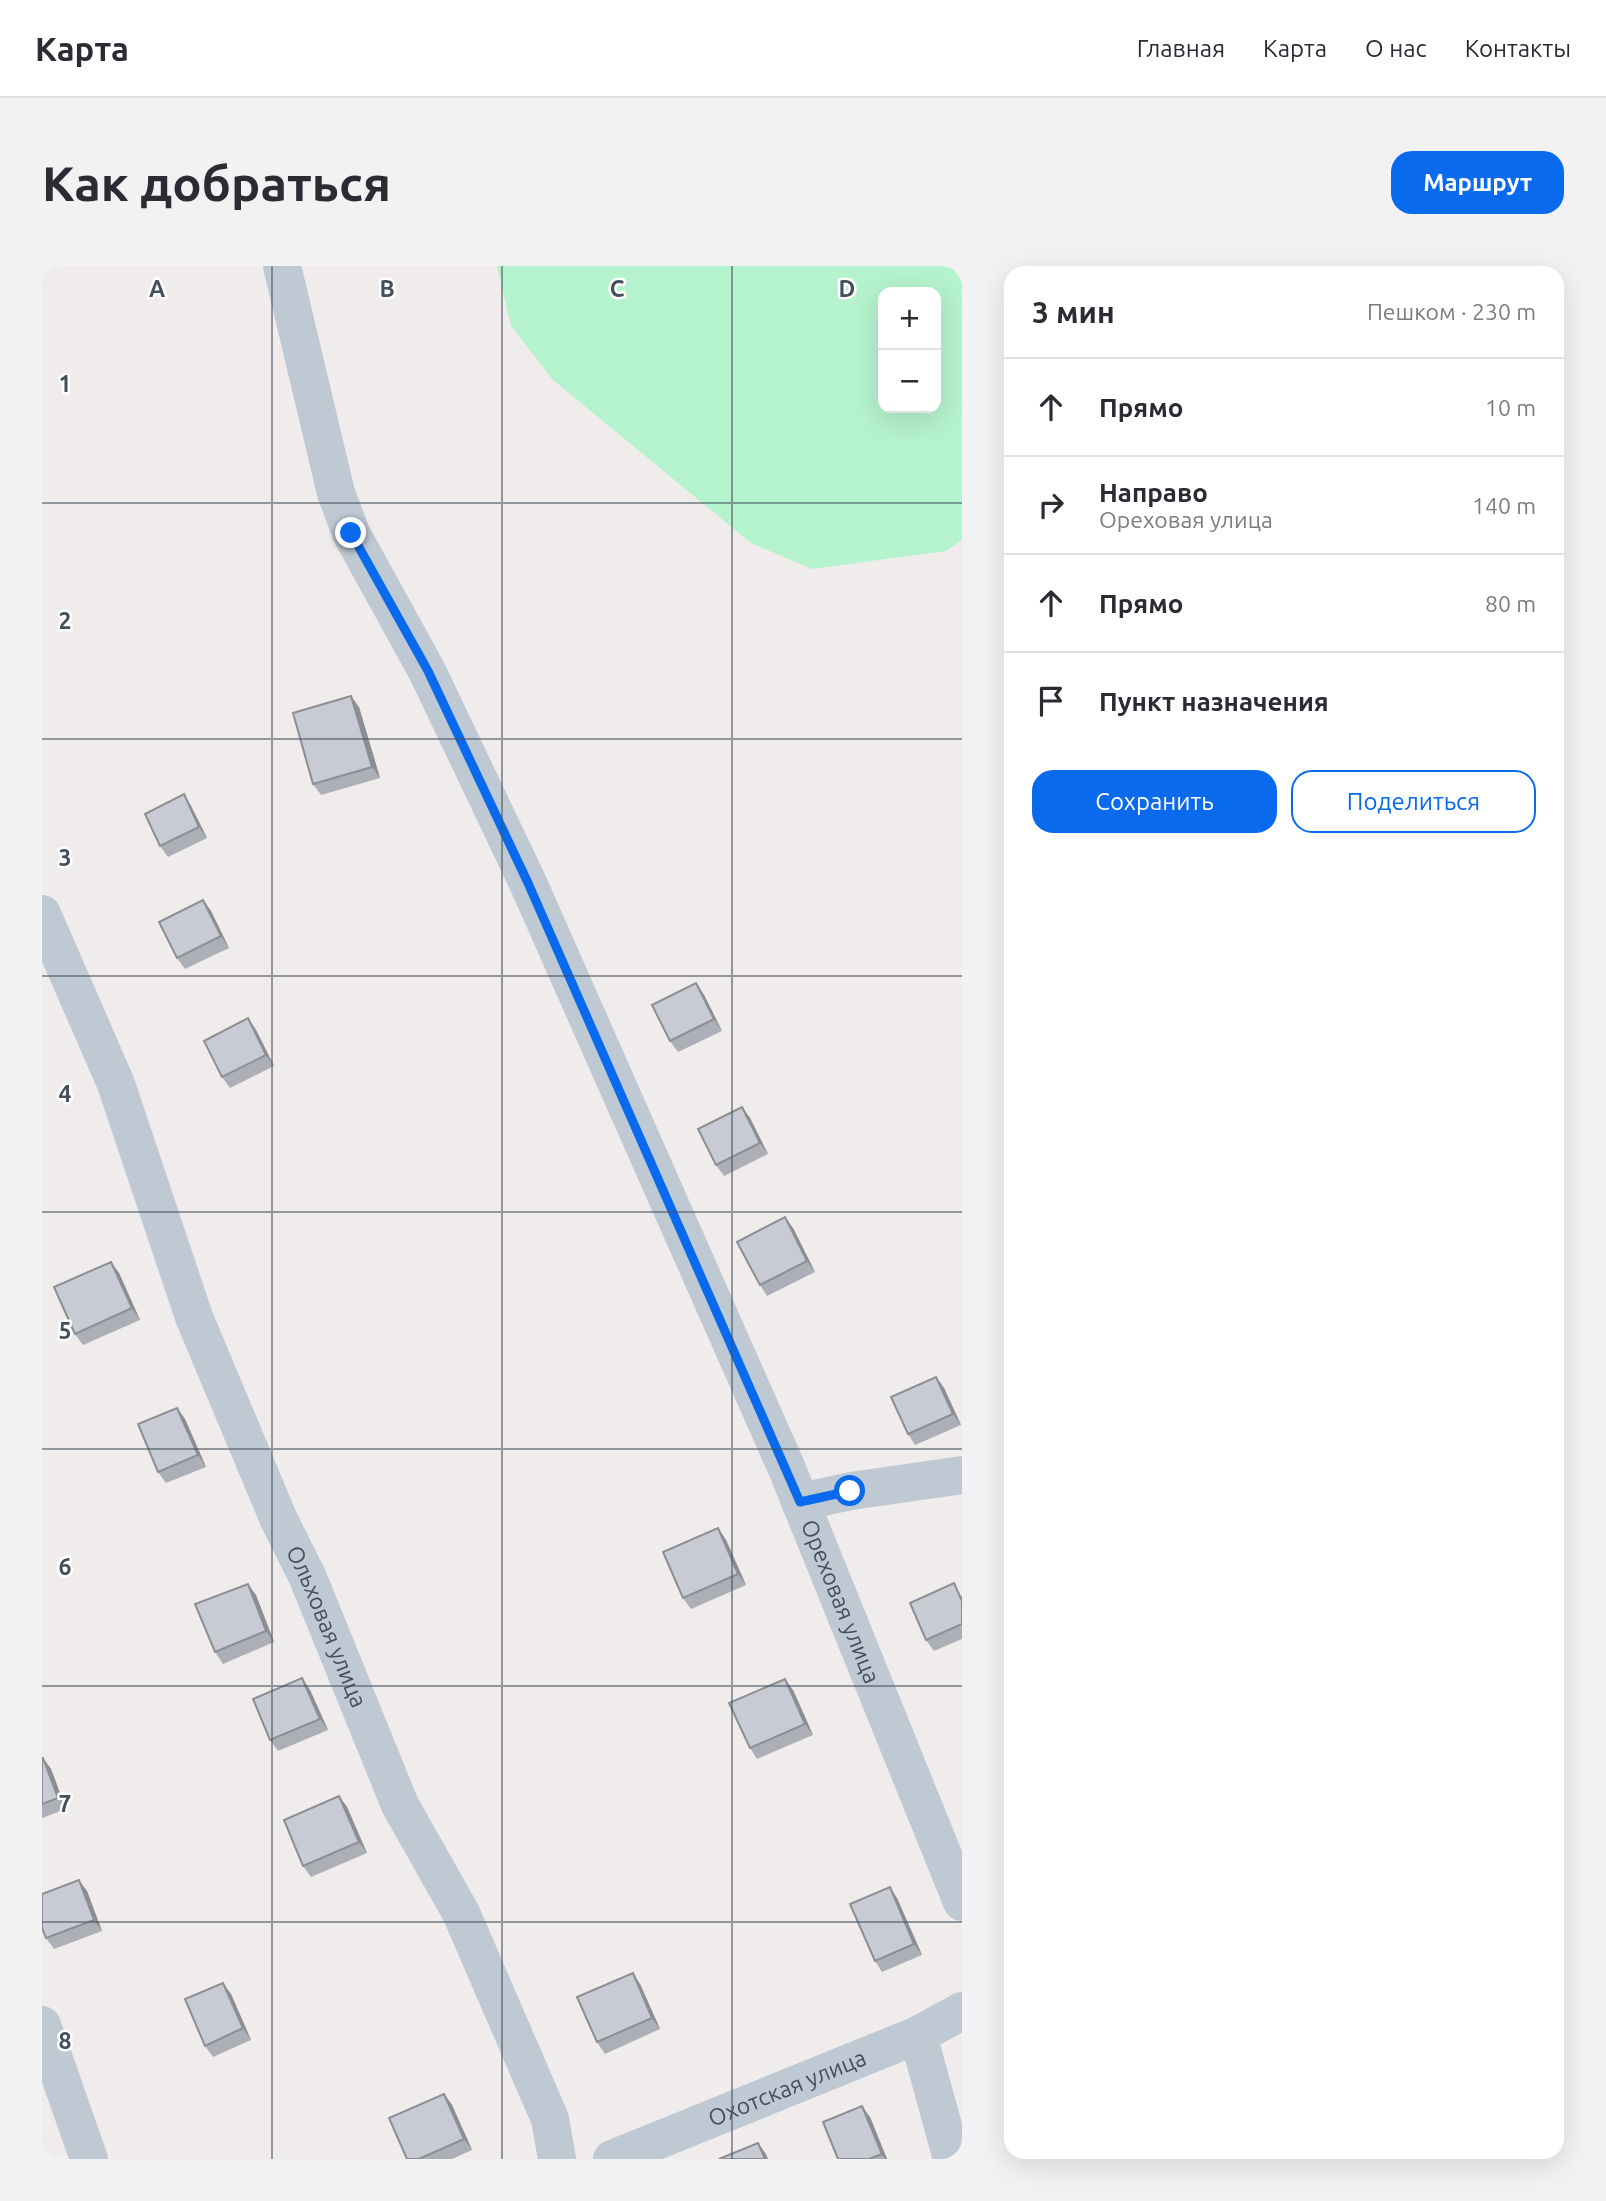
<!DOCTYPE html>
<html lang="ru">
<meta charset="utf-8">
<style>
:root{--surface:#fff;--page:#f2f2f3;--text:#2b2b33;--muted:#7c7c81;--line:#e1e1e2;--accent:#096aed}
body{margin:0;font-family:Ubuntu,sans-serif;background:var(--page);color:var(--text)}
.controls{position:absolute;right:21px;top:21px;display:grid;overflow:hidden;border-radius:14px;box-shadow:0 7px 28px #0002}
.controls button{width:63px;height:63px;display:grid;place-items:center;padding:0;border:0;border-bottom:2px solid var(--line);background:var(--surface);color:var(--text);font:35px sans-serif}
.stop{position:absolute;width:21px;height:21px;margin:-16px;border:5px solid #096aed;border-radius:50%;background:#fff}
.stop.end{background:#096aed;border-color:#fff;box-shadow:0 2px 7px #0008}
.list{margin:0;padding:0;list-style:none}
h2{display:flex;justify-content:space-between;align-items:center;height:91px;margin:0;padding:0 28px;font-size:30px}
h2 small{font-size:23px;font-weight:400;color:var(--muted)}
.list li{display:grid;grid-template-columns:46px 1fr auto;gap:21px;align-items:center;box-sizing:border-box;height:98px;padding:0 28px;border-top:2px solid var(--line)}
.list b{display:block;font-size:26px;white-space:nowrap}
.list p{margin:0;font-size:23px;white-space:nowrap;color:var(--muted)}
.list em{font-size:23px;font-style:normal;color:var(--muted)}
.actions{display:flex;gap:14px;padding:21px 28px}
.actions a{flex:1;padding:16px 0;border:2px solid var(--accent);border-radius:21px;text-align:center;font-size:24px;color:var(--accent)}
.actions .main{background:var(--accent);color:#fff}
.icon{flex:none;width:38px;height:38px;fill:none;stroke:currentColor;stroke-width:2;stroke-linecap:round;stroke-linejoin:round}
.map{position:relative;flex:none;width:920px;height:1893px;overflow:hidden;border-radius:21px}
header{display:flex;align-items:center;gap:42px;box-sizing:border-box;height:98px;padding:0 35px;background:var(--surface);border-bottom:2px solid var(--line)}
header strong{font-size:33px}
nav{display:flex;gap:38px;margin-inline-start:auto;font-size:24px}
.intro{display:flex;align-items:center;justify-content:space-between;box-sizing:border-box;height:168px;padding:0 42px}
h1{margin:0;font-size:49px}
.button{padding:18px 32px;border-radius:21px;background:var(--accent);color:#fff;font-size:24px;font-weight:700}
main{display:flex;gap:42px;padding:0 42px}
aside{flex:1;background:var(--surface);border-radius:21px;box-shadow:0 7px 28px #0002}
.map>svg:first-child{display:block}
.green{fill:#b5f2ce;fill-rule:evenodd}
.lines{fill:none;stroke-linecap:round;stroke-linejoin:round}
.minor{stroke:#bec9d4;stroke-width:38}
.wall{fill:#acafb5}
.shaded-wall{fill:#8c8e94}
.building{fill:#c8cbd3;stroke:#8c8e94;stroke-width:2}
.route{stroke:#096aed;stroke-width:9}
.grid{fill:none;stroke:#43505c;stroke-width:2;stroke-opacity:0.55}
.labels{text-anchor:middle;stroke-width:5;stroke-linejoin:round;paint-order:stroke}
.street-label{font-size:23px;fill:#43505c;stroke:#fff}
.grid-label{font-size:23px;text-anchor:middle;font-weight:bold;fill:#43505c;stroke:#fff;stroke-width:5;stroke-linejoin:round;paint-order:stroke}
</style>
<header>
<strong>Карта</strong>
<nav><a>Главная</a><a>Карта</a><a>О нас</a><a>Контакты</a></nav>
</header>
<div class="intro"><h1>Как добраться</h1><a class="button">Маршрут</a></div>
<main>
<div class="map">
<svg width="920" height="1893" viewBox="0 0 920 1893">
<rect width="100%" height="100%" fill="#f0ecec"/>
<path class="green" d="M455 0H920V274L904 285 770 303 709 277 511 114 469 60ZM841 26H894V142H841Z"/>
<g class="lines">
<g class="minor">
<path id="s1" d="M240 0 294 227 309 267 385 405 486 617 745 1203 920 1636"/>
<path id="s2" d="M0 648 74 818 152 1051 237 1254 266 1312 358 1539 419 1647 508 1853 515 1893"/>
<path d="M758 1236 809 1225 920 1209"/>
<path d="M0 1759 47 1893"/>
<path d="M876 1769 910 1893"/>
<path id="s3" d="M570 1893 876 1769 920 1745"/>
</g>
</g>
<g class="wall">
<path d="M317 441 338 512 279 529 271 518Z"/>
<path d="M142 528 149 540 165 572 126 591 118 580Z"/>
<path d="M161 634 169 645 187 682 143 703 135 692Z"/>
<path d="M654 717 662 729 680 765 636 786 628 775Z"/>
<path d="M206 752 214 764 232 800 188 822 180 811Z"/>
<path d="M700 841 708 852 726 888 682 910 674 899Z"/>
<path d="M751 962 773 1006 725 1030 718 1019Z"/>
<path d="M77 1007 98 1054 41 1079 33 1068Z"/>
<path d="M894 1111 902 1122 919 1159 873 1179 866 1168Z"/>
<path d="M135 1142 143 1153 164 1201 124 1217 116 1206Z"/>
<path d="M676 1262 684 1274 704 1319 649 1343 641 1332Z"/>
<path d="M214 1329 232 1376 181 1398 173 1386Z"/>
<path d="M920 1329V1373L892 1385 884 1374Z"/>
<path d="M260 1412 268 1424 286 1464 236 1485 228 1474Z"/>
<path d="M751 1424 771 1469 715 1493 708 1482Z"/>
<path d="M0 1492H1L9 1503 24 1543 0 1552Z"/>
<path d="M297 1530 305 1541 325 1587 269 1611 261 1600Z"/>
<path d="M45 1625 60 1665 12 1683 4 1672Z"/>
<path d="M855 1632 880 1689 840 1706 833 1695Z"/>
<path d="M598 1718 618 1763 563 1788 555 1776Z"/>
<path d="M189 1728 209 1774 171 1791 163 1780Z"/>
<path d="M402 1828 410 1839 430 1884 410 1893H365Z"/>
<path d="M828 1851 845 1893H796Z"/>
</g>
<g class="shaded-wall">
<path d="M309 430 317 441 338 512 330 501Z"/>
<path d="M142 528 149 540 165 572 157 561Z"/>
<path d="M161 634 169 645 187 682 179 670Z"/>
<path d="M654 717 662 729 680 765 672 753Z"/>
<path d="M206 752 214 764 232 800 224 789Z"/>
<path d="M700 841 708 852 726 888 718 877Z"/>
<path d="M743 951 751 962 773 1006 765 995Z"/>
<path d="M69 996 77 1007 98 1054 90 1042Z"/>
<path d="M894 1111 902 1122 919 1159 911 1148Z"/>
<path d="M135 1142 143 1153 164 1201 156 1189Z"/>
<path d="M676 1262 684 1274 704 1319 696 1308Z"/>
<path d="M206 1318 214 1329 232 1376 224 1365Z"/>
<path d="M260 1412 268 1424 286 1464 278 1453Z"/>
<path d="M743 1413 751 1424 771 1469 763 1458Z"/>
<path d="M1 1492 9 1503 24 1543 16 1532Z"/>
<path d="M297 1530 305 1541 325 1587 317 1576Z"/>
<path d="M37 1614 45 1625 60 1665 52 1654Z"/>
<path d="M848 1621 855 1632 880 1689 872 1678Z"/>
<path d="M591 1707 598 1718 618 1763 610 1752Z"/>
<path d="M181 1717 189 1728 209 1774 201 1762Z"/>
<path d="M402 1828 410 1839 430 1884 422 1873Z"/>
<path d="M820 1840 828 1851 845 1893H843L840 1888Z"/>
<path d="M716 1877 724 1888 726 1893H723Z"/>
</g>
<g class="building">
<path d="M309 430 330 501 271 518 251 447Z"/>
<path d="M142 528 157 561 118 580 103 548Z"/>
<path d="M161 634 179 670 135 692 117 656Z"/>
<path d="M654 717 672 753 628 775 610 739Z"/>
<path d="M206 752 224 789 180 811 162 775Z"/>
<path d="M700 841 718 877 674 899 656 863Z"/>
<path d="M743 951 765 995 718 1019 695 976Z"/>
<path d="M69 996 90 1042 33 1068 12 1021Z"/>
<path d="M894 1111 911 1148 866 1168 849 1131Z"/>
<path d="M135 1142 156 1189 116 1206 96 1158Z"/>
<path d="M676 1262 696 1308 641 1332 621 1286Z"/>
<path d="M912 1317 920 1335V1358L884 1374 868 1337Z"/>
<path d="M206 1318 224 1365 173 1386 153 1338Z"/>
<path d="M260 1412 278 1453 228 1474 211 1433Z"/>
<path d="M743 1413 763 1458 708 1482 687 1437Z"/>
<path d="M0 1492H1L16 1532 0 1538Z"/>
<path d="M297 1530 317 1576 261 1600 242 1554Z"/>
<path d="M37 1614 52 1654 4 1672 0 1662V1628Z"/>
<path d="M848 1621 872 1678 833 1695 808 1638Z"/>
<path d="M591 1707 610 1752 555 1776 535 1731Z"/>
<path d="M181 1717 201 1762 163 1780 143 1733Z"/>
<path d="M402 1828 422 1873 377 1893H365L347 1852Z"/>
<path d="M820 1840 840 1888 827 1893H796L781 1856Z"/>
<path d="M716 1877 723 1893H677Z"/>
</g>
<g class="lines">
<path class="route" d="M309 267 386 405 486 617 758 1236 808 1225"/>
</g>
<path class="grid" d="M230 0V1893M460 0V1893M690 0V1893M0 237H920M0 473H920M0 710H920M0 946H920M0 1183H920M0 1420H920M0 1656H920"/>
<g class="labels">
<g class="street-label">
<text dy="8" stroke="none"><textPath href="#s1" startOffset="1452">Ореховая улица</textPath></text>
<text dy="8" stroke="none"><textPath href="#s2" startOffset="768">Ольховая улица</textPath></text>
<text dy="8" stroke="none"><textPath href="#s3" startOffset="189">Охотская улица</textPath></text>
</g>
</g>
<g class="grid-label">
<text x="115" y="31">A</text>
<text x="345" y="31">B</text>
<text x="575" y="31">C</text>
<text x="805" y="31">D</text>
<text x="23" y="126">1</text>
<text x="23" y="363">2</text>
<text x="23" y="600">3</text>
<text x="23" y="836">4</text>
<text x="23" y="1073">5</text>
<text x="23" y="1309">6</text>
<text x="23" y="1546">7</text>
<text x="23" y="1783">8</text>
</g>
</svg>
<div class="controls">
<button>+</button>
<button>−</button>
</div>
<div class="stop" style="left:808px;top:1225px"></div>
<div class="stop end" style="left:309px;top:267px"></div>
</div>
<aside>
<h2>3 мин<small>Пешком · 230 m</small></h2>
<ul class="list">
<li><svg class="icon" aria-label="ahead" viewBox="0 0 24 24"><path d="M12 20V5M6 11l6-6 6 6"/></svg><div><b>Прямо</b></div><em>10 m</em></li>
<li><svg class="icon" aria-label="right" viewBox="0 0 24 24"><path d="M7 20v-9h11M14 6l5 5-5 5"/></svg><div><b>Направо</b><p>Ореховая улица</p></div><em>140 m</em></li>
<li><svg class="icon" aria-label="ahead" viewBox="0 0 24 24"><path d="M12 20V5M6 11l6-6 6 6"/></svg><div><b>Прямо</b></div><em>80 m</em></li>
<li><svg class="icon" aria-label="arrive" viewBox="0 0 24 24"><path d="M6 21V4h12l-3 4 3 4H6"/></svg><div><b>Пункт назначения</b></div></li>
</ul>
<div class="actions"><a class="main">Сохранить</a><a>Поделиться</a></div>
</aside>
</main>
